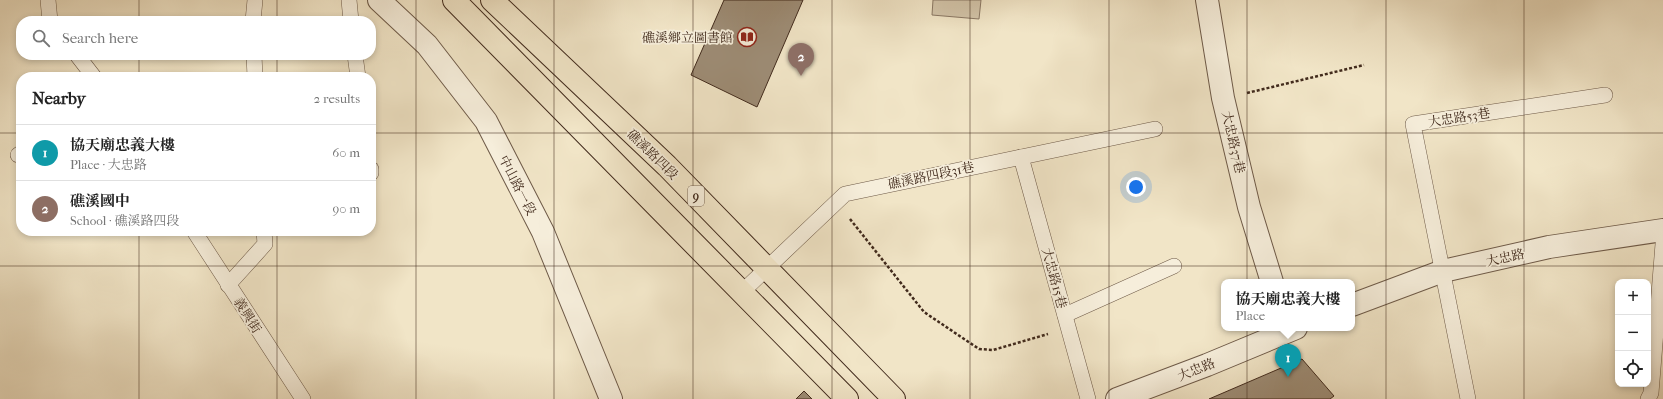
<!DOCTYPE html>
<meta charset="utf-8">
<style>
:root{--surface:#fff;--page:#f2f2f2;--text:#222;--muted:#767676;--line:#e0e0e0;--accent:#8f2418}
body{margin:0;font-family:"IM FELL French Canon","Noto Serif TC",serif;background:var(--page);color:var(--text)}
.controls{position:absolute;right:12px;bottom:12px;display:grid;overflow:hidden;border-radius:8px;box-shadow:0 2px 6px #0003}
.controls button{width:36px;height:36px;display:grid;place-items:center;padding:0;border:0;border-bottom:1px solid var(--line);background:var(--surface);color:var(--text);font:20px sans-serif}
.you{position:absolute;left:1136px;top:187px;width:14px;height:14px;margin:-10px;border:3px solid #fff;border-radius:50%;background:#1a73e8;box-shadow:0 0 0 6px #1a73e833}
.badge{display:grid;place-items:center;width:26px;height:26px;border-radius:50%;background:var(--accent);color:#fff;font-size:13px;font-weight:700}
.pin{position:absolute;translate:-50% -33px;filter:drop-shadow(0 1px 2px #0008)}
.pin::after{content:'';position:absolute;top:21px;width:14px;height:12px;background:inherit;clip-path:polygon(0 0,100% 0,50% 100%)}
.popup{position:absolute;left:1221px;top:279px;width:134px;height:52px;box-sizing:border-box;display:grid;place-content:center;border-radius:8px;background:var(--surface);filter:drop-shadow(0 1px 3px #0005);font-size:13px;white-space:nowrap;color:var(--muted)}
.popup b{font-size:15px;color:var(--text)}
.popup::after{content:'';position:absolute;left:50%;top:100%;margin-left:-8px;border:8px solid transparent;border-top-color:var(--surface)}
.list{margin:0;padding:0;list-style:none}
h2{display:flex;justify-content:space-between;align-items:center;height:52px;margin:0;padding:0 16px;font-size:17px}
h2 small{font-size:13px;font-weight:400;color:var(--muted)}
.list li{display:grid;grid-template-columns:26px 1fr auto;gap:12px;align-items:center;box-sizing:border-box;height:56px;padding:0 16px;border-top:1px solid var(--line)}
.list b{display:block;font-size:15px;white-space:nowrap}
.list p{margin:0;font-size:13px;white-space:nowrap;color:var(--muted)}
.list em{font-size:13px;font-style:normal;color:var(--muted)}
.icon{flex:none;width:22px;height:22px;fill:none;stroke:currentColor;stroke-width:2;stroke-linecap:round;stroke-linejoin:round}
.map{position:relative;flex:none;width:1663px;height:399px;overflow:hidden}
.search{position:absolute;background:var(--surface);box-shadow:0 2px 6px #0003;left:16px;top:16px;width:360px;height:44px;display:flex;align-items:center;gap:10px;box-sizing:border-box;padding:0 14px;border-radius:16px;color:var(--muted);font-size:15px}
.panel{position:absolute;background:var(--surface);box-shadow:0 2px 6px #0003;left:16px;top:72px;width:360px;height:164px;border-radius:16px}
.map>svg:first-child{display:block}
.green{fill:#d3c5aa;stroke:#8a7864}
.building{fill:#9d8c75;stroke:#422b1d}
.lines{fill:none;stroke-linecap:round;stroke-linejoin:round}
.service-casing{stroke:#6e5a48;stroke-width:16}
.minor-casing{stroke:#6e5a48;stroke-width:24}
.tertiary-casing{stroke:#6e5a48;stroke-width:24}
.primary-casing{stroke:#422b1d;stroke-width:24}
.path{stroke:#422b1d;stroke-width:2.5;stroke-dasharray:3 2;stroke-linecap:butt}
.service{stroke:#f6eedb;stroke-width:15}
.minor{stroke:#f6eedb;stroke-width:22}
.tertiary{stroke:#f6eedb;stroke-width:22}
.primary{stroke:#f1e5c7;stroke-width:22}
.grid{fill:none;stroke:#422b1d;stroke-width:1;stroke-opacity:0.55}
.labels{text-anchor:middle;stroke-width:3.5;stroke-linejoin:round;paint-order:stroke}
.shield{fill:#f6eedb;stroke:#786656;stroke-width:1}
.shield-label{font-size:12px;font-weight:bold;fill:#422b1d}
.poi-label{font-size:13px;fill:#422b1d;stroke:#f6eedb;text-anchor:end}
.street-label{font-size:13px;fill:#422b1d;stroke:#f6eedb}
</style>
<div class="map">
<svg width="1663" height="399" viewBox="0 0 1663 399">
<rect width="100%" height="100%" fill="#f1e5c7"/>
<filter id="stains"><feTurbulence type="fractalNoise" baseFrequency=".005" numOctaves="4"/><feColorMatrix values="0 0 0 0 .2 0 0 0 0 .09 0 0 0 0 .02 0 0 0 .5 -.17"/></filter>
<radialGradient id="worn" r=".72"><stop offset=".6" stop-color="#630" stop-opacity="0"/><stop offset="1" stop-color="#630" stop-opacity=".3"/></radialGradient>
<path class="green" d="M933 0H981L979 19 932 15Z"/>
<g class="building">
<path d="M724 0H803L757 107 691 75Z"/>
<path d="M1302 359 1334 396 1330 399H1209Z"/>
<path d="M804 391 812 399H796Z"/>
</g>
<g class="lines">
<g class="service-casing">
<g id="service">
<path d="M48 0 50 21"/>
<path d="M349 0 351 21"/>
<path d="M253 21 255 0"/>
<path d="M77 55 94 77"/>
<path d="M254 55 255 77"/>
<path d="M355 55 358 77"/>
<path d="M18 155 21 153"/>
<path d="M1021 157 1088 399"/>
<path d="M371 169V173"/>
<path d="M194 231 303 399"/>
<path d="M228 285 265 244 264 231"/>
<path d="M743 291 845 194 1155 129"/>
<path d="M1065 315 1174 266"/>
<path d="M1468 399 1413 124 1605 95"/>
<path d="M1648 399 1651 393 1663 244"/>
</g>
</g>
<g class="minor-casing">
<g id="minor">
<path d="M379 0 427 45 486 121 543 232 611 399"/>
<path d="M1207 0 1223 98 1249 207 1272 282"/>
</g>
</g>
<g class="tertiary-casing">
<g id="tertiary">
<path d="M1352 305 1443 271 1549 247 1663 230"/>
<path d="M1117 399 1207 365 1296 328"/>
</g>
</g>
<g class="primary-casing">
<g id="primary">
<path d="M454 0 847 399"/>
<path d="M492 0 667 166 894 399"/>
</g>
</g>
<g class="path">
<path d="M1247 93 1364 65"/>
<path d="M850 219 924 312 979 349 993 350 1048 334"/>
</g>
<use href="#service" class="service"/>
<use href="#minor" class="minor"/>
<use href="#tertiary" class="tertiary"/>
<use href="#primary" class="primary"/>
</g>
<path class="grid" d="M139 0V21M277 0V21M416 0V399M554 0V399M693 0V399M832 0V399M970 0V399M1109 0V399M1247 0V399M1386 0V399M1524 0V399M139 55V77M277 55V77M0 133H21M371 133H1663M139 231V399M277 231V399M0 266H1663"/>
<defs>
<g id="library-ring" transform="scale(1)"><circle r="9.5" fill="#f6eedb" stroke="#8f2418" stroke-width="1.5"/><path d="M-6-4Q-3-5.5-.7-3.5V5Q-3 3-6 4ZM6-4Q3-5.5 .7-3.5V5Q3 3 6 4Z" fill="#8f2418"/></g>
</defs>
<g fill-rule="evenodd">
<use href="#library-ring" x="747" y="37"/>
</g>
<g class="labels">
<rect class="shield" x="688" y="186" width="16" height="20" rx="3"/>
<g class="shield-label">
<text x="696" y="200">9</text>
</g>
<g class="poi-label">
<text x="733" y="42">礁溪鄉立圖書館</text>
</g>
<g class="street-label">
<text transform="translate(1459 117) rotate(-9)" y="5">大忠路53巷</text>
<text transform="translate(1234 142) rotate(77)" y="5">大忠路37巷</text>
<text transform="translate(653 154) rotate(44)" y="5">礁溪路四段</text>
<text transform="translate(931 175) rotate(-12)" y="5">礁溪路四段31巷</text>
<text transform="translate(518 185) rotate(63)" y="5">中山路一段</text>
<text transform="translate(1505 257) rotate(-12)" y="5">大忠路</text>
<text transform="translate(1055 278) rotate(75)" y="5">大忠路15巷</text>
<text transform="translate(248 315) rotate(57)" y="5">義興街</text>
<text transform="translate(1196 369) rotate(-22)" y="5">大忠路</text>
</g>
</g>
<rect width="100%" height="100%" filter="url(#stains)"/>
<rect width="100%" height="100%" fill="url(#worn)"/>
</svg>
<div class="controls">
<button>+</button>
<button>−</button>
<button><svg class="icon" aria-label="locate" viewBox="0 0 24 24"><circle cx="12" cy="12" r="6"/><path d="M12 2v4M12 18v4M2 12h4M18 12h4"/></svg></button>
</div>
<div class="you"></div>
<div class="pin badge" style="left:1288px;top:377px;background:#0f9aa8">1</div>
<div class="popup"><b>協天廟忠義大樓</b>Place</div>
<div class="pin badge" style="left:801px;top:76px;background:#8d6e63">2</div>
<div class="search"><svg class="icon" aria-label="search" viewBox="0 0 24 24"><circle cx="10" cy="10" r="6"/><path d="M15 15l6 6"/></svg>Search here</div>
<section class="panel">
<h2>Nearby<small>2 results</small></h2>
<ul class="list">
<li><span class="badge" style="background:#0f9aa8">1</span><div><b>協天廟忠義大樓</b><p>Place · 大忠路</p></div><em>60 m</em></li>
<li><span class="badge" style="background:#8d6e63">2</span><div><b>礁溪國中</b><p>School · 礁溪路四段</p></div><em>90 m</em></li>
</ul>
</section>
</div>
